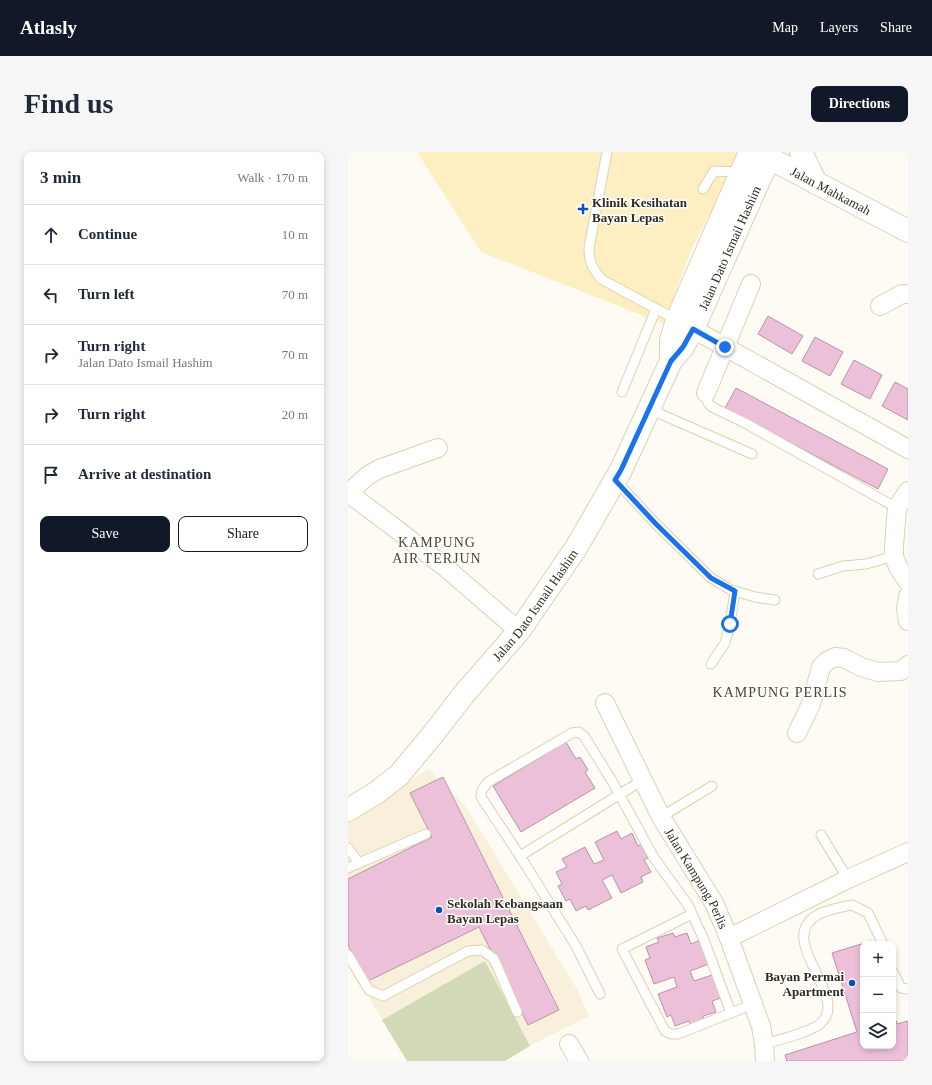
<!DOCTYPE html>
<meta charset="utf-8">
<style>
:root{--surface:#fff;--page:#f6f6f7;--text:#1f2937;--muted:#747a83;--line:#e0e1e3;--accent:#111827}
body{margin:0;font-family:Georgia,serif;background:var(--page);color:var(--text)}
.controls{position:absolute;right:12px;bottom:12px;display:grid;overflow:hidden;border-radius:8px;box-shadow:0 2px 6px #0003}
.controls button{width:36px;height:36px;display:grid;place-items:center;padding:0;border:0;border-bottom:1px solid var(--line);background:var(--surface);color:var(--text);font:20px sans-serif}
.stop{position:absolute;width:12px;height:12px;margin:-9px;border:3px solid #1a73e8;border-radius:50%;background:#fff}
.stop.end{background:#1a73e8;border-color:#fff;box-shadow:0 1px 4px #0008}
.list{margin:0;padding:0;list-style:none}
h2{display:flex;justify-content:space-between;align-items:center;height:52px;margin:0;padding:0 16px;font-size:17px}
h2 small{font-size:13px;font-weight:400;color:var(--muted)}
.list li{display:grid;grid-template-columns:26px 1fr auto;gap:12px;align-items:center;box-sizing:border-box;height:60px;padding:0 16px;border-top:1px solid var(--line)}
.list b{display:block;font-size:15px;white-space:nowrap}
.list p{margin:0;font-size:13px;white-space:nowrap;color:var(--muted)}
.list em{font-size:13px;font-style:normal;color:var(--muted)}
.actions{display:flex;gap:8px;padding:12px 16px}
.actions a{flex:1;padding:9px 0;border:1px solid var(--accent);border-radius:8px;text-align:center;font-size:14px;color:var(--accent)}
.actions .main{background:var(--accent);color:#fff}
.icon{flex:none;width:22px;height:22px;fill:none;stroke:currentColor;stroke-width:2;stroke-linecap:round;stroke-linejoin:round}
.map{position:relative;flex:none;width:560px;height:909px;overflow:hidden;border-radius:8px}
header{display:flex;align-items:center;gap:24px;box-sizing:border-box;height:56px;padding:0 20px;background:var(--accent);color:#fff}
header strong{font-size:19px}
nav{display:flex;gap:22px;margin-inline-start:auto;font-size:14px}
.intro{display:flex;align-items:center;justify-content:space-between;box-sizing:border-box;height:96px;padding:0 24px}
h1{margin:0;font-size:28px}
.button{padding:10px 18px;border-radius:8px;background:var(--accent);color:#fff;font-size:14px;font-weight:700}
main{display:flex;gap:24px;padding:0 24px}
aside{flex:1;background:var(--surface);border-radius:8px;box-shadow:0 2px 6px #0003}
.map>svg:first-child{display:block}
.built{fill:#feefc3}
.education{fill:#f9f0db}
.green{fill:#d1d9b7}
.building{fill:#ecc0d8;stroke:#b794a7}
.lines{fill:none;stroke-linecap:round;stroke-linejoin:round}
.service-casing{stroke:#ddd2ae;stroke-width:11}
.minor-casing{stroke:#ddd2ae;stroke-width:20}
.secondary-casing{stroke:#ddd2ae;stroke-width:24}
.primary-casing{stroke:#ddd2ae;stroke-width:24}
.service{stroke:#fff;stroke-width:9}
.minor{stroke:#fff;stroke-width:18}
.secondary{stroke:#fff;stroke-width:22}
.primary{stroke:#fff;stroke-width:22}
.route{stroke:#1a73e8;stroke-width:5}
.poi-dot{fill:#0452bc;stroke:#fff;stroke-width:1.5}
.labels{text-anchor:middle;stroke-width:3;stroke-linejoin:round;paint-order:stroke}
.street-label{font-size:13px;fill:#2e2a1c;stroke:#fff}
.poi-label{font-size:13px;font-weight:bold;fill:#2e2a1c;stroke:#fff;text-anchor:start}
.neighbourhood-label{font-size:14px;letter-spacing:1px;fill:#504526;stroke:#fff}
</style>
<header>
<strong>Atlasly</strong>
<nav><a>Map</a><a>Layers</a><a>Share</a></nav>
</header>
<div class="intro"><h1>Find us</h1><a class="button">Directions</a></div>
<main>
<aside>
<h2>3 min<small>Walk · 170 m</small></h2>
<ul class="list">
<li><svg class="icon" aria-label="ahead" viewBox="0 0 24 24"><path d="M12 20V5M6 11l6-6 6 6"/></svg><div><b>Continue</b></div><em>10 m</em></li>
<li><svg class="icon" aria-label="left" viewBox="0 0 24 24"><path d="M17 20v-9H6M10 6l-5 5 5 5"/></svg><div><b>Turn left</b></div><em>70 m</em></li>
<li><svg class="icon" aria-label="right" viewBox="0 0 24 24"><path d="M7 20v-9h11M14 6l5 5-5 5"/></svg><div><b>Turn right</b><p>Jalan Dato Ismail Hashim</p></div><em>70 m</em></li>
<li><svg class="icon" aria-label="right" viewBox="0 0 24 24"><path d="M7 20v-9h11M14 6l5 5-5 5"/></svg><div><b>Turn right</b></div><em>20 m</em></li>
<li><svg class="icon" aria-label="arrive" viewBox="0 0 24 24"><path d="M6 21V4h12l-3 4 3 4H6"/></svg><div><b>Arrive at destination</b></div></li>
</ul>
<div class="actions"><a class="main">Save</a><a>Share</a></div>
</aside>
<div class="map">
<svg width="560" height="909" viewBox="0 0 560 909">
<rect width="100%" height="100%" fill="#fdfbf4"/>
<path class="built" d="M69 0H388L387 15 343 98 316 172 133 100Z"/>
<path class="education" d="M80 617 118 655 229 837 241 864 174 898 157 909H59L0 811V667L28 653Z"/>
<path class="green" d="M137 809 182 894 157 909H59L34 868Z"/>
<g class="building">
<path d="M420 164 455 184 444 202 410 182Z"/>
<path d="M467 185 495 200 482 224 454 209Z"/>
<path d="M506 208 534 223 522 247 493 232Z"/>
<path d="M547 230 560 237V268L534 254Z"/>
<path d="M388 236 540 317 530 337 377 256Z"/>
<path d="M218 590 228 607 232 605 240 618 237 620 247 636 173 680 145 634Z"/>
<path d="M95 625 211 858 180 873 131 775 18 830 0 793V727L84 685 62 641Z"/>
<path d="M269 679 273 687 284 681 290 694 293 692 300 706 296 708 303 720 293 725 295 730 273 741 264 723 254 728 264 746 240 758 238 754 228 759 222 747 218 749 210 734 214 732 208 720 219 715 214 707 237 695 246 712 256 708 247 690Z"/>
<path d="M325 781 327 785 339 781 343 792 352 788 361 812 342 819 346 829 364 823 373 846 364 849 368 860 355 864 357 868 342 873 341 869 327 874 323 863 319 865 310 842 329 835 326 825 306 832 297 808 302 806 298 795 311 790 309 786Z"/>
<path d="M523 789 524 792H515V894H545V860L549 872 560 869V909H439L437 903 509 880 484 801Z"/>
</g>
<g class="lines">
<g class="service-casing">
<g id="service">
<path d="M259 0 241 96C241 111 244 115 253 127L329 168"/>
<path d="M355 37 366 19 393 20"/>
<path d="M274 240 308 157"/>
<path d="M358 241 360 251 364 255 397 271 549 356"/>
<path d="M301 257 404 302"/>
<path d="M267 328 308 372 363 426 383 438 407 445 427 448"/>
<path d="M470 422 495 414 518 412 546 404"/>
<path d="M363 512 377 491 382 472 387 439"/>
<path d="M313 665 364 634"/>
<path d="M473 683 500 727"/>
<path d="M0 696 11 711 0 716"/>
<path d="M172 704 295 628"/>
<path d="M11 711 78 682"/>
<path d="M0 803 21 838 35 844 120 799 134 798 146 807 169 860"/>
<path d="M545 820 553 836 560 837"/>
<path d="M252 842 228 794 172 704 133 645 134 638 140 630 224 581 231 580 236 584 264 629 306 706 340 753 356 788 383 861 330 882H323L317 879 274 797 344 762"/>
<path d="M383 861 405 852"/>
<path d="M416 892C432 887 462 881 473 871 503 843 424 787 471 762 481 757 493 755 504 753L520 761 535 792"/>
</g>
</g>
<g class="minor-casing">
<g id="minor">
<path d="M532 154 554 142H560"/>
<path d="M345 177 560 297"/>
<path d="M358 241 403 132"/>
<path d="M90 296 31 317 19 324 4 338V344L43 373 98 416 171 479"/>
<path d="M560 339 549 356 546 394V404L550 415 560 430"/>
<path d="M560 444 558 457 560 469"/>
<path id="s1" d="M257 551 313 665 366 751 381 786 413 874 416 892 417 909"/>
<path d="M449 581 463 552 473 515 479 509 487 505 496 506 513 515 530 520 553 519 560 513"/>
<path d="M381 786 500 727 560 700"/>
<path d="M221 892 231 909"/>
</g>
</g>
<g class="secondary-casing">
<g id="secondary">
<path id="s2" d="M405 0 421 6 560 79"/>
</g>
</g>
<g class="primary-casing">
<g id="primary">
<path d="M453 0 468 31"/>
<path d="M323 209V189L329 168 402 0"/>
<path id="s3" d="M0 658 28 641 51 623 86 581 116 542 171 479 228 396 273 318 323 209 335 195 345 177 421 6 422 0"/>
</g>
</g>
<use href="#service" class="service"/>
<use href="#minor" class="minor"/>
<use href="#secondary" class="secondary"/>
<use href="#primary" class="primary"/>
</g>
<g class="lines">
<path class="route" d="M377 195 345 177 335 195 323 209 273 318 267 328 308 372 363 426 387 439 382 472"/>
</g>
<g class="poi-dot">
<path d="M233 51h4v4h4v4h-4v4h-4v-4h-4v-4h4z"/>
<circle cx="91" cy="758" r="4"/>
<circle cx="504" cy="831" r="4"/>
</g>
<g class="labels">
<g class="street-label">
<text dy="5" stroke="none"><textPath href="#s2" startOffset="87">Jalan Mahkamah</textPath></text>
<text dy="5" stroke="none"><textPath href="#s3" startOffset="688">Jalan Dato Ismail Hashim</textPath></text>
<text dy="5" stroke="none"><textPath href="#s3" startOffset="280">Jalan Dato Ismail Hashim</textPath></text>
<text dy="5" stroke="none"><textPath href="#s1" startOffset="198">Jalan Kampung Perlis</textPath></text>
</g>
<g class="poi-label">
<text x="244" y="55">Klinik Kesihatan<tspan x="244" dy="15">Bayan Lepas</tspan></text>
<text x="99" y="756">Sekolah Kebangsaan<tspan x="99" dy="15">Bayan Lepas</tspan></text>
<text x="496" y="829" text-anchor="end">Bayan Permai<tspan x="496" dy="15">Apartment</tspan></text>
</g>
<g class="neighbourhood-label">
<text x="89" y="395">KAMPUNG<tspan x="89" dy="16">AIR TERJUN</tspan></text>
<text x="432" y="545">KAMPUNG PERLIS</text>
</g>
</g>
</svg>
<div class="controls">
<button>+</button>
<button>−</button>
<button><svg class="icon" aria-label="layers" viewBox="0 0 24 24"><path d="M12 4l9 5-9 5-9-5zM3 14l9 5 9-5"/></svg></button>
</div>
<div class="stop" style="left:382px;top:472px"></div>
<div class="stop end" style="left:377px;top:195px"></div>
</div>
</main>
